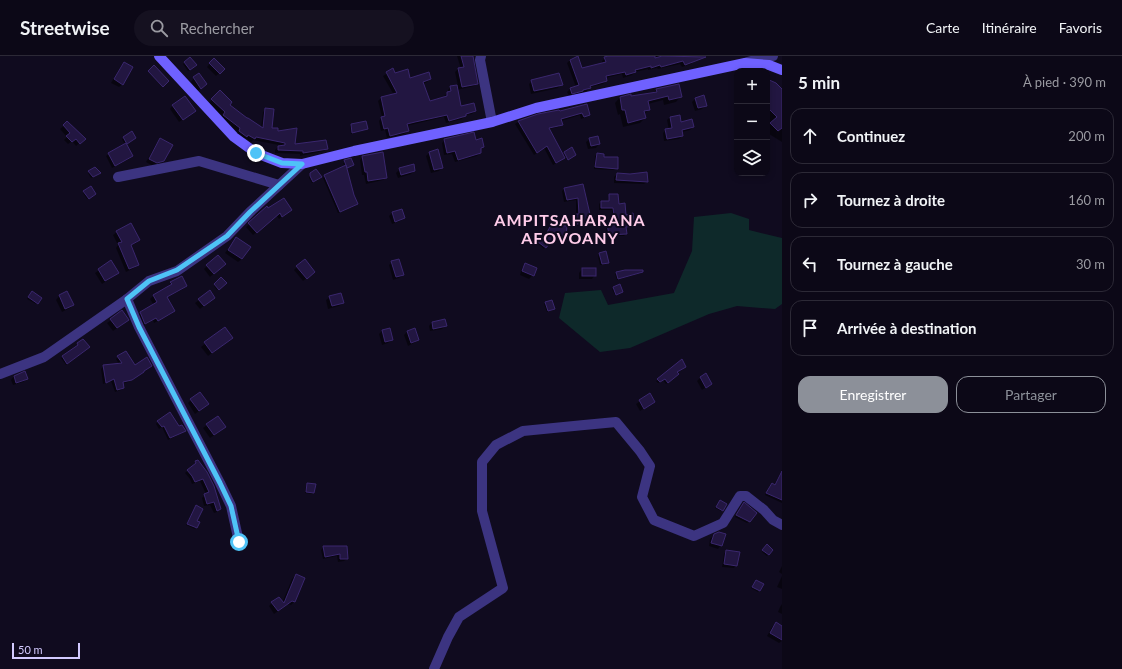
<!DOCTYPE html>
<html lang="fr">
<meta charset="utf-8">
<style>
:root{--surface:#0c0817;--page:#151120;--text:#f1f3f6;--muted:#9a9aa1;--line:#2c2936;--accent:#8c9099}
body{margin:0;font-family:Lato,sans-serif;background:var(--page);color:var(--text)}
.controls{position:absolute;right:12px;top:12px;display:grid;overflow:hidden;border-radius:8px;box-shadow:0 2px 6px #0003}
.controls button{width:36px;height:36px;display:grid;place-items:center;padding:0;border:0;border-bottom:1px solid var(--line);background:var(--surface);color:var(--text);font:20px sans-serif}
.scale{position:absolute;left:12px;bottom:10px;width:68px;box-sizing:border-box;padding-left:4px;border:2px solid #d3caff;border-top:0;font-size:11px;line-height:14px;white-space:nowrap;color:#d3caff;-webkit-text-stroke:3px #100b1f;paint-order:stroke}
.stop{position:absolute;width:12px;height:12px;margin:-9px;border:3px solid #4fc3f7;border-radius:50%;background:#fff}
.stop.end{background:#4fc3f7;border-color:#fff;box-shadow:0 1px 4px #0008}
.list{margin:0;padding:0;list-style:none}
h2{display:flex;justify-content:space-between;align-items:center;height:52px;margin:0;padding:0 16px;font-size:17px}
h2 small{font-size:13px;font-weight:400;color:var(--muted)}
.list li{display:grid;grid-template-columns:26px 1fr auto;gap:12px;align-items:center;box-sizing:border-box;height:56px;margin:0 8px 8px;padding:0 8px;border:1px solid var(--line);border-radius:12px}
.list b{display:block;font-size:15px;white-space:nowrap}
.list em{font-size:13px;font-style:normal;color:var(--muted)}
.actions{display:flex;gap:8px;padding:12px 16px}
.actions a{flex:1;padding:9px 0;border:1px solid var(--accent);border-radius:12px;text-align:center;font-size:14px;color:var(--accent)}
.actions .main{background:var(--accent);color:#fff}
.icon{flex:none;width:22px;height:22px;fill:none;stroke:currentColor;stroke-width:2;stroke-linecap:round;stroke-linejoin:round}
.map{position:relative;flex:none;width:782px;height:613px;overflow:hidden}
header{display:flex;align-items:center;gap:24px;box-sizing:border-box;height:56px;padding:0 20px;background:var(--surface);border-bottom:1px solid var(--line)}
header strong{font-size:19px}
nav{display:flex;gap:22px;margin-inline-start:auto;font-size:14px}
.search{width:280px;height:36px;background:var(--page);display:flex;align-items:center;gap:10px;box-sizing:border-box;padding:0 14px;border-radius:22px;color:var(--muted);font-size:15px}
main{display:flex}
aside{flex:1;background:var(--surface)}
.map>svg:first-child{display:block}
.green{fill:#0e292a}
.shadow{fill:#0007}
.building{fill:#221641;stroke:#3a276e}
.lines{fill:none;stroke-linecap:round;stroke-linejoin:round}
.minor{stroke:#3c3481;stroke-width:10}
.secondary{stroke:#6f61ff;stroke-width:10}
.route{stroke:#4fc3f7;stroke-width:5}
.labels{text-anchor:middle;stroke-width:4;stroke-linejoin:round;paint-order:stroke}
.district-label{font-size:16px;font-weight:bold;letter-spacing:1px;fill:#ffcce9;stroke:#100b1f}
</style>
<header>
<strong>Streetwise</strong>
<div class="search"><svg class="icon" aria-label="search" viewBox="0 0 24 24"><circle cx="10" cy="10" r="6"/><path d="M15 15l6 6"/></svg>Rechercher</div>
<nav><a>Carte</a><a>Itinéraire</a><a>Favoris</a></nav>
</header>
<main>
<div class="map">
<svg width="782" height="613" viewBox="0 0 782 613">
<rect width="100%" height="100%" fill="#100b1f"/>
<path class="green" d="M731 157 749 163V174L782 182V248L775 253 737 250 709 258 630 292 600 296 559 262 565 237 601 234 608 249 674 237 692 195 694 161Z"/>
<g class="shadow">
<path d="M457 0H472L477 27 474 30 457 34 460 51 475 55 472 58 465 59 462 63 446 67 444 61 406 70 407 75 404 78 387 82 385 74 381 75 379 65 382 61 378 45 381 42 394 39 383 20 393 14 395 18 410 23H430L427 26 423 28 429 46 444 42V40L448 37V34L451 31 458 30 455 16 458 13H461Z"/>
<path d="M613 0H692L694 4 691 8 682 11 680 8 658 13 657 12 648 14V13L635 16 632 19 623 22 622 18 605 22 606 25 603 28 590 31 587 35 579 38 569 40 567 36 570 33 576 31 567 7 570 4 582 13 602 8V5L605 2Z"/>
<path d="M190 2 195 9 188 15 183 8Z"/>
<path d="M214 3 224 13 216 20 207 11Z"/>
<path d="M124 7 123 28 119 31 111 27 121 10Z"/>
<path d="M194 22 202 32 197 35 191 26Z"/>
<path d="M767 24 782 34V86L769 78 767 79Z"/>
<path d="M532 25 561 28 558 32 531 38 529 28Z"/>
<path d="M656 34 681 40 676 46 664 49 663 44 648 48 649 54 644 58 645 62 640 67 623 71 620 58 618 59 615 47 620 41 652 38Z"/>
<path d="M220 35 229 49 247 63 261 72 263 56 266 53 271 73 277 76 294 89 327 92 324 95 300 100V98L275 97V94L278 91 284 90 253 84 251 86 245 82 243 83 236 79 238 76 220 62 222 60 209 47Z"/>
<path d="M695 43 706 49 702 53 695 55 692 46Z"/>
<path d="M173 49 191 58 179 66 170 53Z"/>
<path d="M586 49 589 58 586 61 581 63 580 59 561 65V68L559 71 549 73 563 99 565 96 575 99 567 104 565 101 561 104 553 109 544 92 534 99 515 68 518 66 538 59 559 57Z"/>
<path d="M670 61 680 67 693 71 690 74 682 76V80L679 83 664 85 663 77 666 74H669L667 64Z"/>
<path d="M67 67 84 83 76 90 72 85 68 88 64 84 67 81 60 73Z"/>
<path d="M352 69 367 73 365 74 351 78 350 70Z"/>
<path d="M132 77 135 82 125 88 132 100 129 103 112 112 106 100 109 98 125 89 122 83Z"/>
<path d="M161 83 163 105 159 108 153 110 146 106 157 87Z"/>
<path d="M590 83 599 88 596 92 588 93 586 86Z"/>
<path d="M445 84 475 85 483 91 480 94V97L477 100 455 106 452 98 444 99 442 87Z"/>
<path d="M429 97 442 111 439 115 431 117 426 100Z"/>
<path d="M597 98 603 102 617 112 614 114 594 113 595 100Z"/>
<path d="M363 101 386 121 383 124 366 128 364 119H362L360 104Z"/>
<path d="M350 104 351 110 345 113 353 139 357 148 355 150 338 157 323 122 325 120 345 111 343 107Z"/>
<path d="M95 113 99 118 91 122 88 117Z"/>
<path d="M400 113 414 115 411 118 398 122 396 117Z"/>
<path d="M311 118 319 122 312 127 309 122V120Z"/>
<path d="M617 118 647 126 644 128 614 127V121Z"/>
<path d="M583 129 591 166 589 169 575 170 574 162 576 159V144L564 146 562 135 564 133Z"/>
<path d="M84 136 93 139 87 143 83 137Z"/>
<path d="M610 139 625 160 634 169 632 171 625 172 626 178 624 180H607L606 171 608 169 613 168 612 154H599V148L601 146H608V141Z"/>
<path d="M267 152 268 153 291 154 279 163 276 159 253 179 246 171Z"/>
<path d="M401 154 404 162 400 165 392 168 389 160 392 157Z"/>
<path d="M550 172 565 180 564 182 553 181 544 193 538 188 542 182 544 181Z"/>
<path d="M117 176 139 184 136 187 130 190 138 209 134 212 126 216 116 192 118 189 113 179Z"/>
<path d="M236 182 242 203 238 206 225 197Z"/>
<path d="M599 198 608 206 606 208 600 209 598 200Z"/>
<path d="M111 206 118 217 102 228 95 217Z"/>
<path d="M392 206 403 219 399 222 393 224 389 209Z"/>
<path d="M526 209 533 219 529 223 520 219 522 212Z"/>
<path d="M207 210 221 211 210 221 204 213Z"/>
<path d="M297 211 310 219 303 225 294 214Z"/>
<path d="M582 213 595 219 592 223H579V217Z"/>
<path d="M642 216 641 217 617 224 615 218 617 217Z"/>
<path d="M221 223 225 227 217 234 214 230Z"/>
<path d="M171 227 186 229 183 233 166 242 174 255 171 258 154 267 153 264 142 270 137 260 140 257 154 249 150 243 153 240 169 231 168 230Z"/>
<path d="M614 232 620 237 615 239 612 233Z"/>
<path d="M67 236 73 249 70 252 62 256 56 244 59 240Z"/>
<path d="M31 238 38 247 36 248 27 243Z"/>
<path d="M330 241 343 247 339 250 328 253 326 244Z"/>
<path d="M199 244 210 245 200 253 195 247Z"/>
<path d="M546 247 554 253 547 256 544 248Z"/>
<path d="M122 256 124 267 113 275 107 267Z"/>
<path d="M432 266 446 269 442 273 430 275 429 270Z"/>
<path d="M224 272 228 285 208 300 201 291Z"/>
<path d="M382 275 392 284 388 287 382 289 379 278Z"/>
<path d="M407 276 418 284 414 287 408 290 404 279Z"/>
<path d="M83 284 89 291 66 309 61 302 77 290Z"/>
<path d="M118 301 143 316 128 326 122 328 123 331 121 334 115 336 111 325 103 328 101 313 104 310 119 308 116 303Z"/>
<path d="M676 316V320L666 328 663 324 658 327 656 325Z"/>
<path d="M14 320 27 323 23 326 13 329 11 324Z"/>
<path d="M700 322 711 328 702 334 697 325Z"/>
<path d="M650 338 654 346 640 355 636 348Z"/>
<path d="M191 344 204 351 195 358 188 347Z"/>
<path d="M158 365 179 371 185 375 182 377 168 384 162 371 159 373 156 368Z"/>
<path d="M207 369 222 374 210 382 203 372Z"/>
<path d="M196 406 220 453 217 456 214 457 210 449 204 450 202 442 206 438 200 425 192 428 190 423 185 417 193 410V409Z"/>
<path d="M782 414V447L765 439 770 430 774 429Z"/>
<path d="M307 428 313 436 312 438 305 437 306 430Z"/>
<path d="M719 447 722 454 721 455 715 452Z"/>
<path d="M196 450 195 465 198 467 195 473 186 469Z"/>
<path d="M742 450 750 465 747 467 735 461Z"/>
<path d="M714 479 721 489 718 493 709 490 710 483Z"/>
<path d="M767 490 772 494 767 500 762 496Z"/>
<path d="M324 491H346L347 503 344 505 338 506 337 500 323 503 321 494Z"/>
<path d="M726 495 736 509 734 512 722 511 724 498Z"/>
<path d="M782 510V518L779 516Z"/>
<path d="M296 519 294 546 291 549 288 548 274 558 269 550 272 547H282L292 523Z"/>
<path d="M782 520V533L777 531Z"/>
<path d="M756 525 762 528 758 536 751 532Z"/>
<path d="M782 548V558L778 556 780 551Z"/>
<path d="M776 568 782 571V585L779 587 767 580 772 571Z"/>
</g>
<g class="building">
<path d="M461 0H473L478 28 462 31 458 12 464 11Z"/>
<path d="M578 0 582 12 606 6 604 1 608 0H655V2L662 0 706 1 685 9 683 5 661 11 660 9 651 12V10L635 14 636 16 626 19 625 16 606 20 607 25 590 30 591 32 583 34V35L572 38 570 32 579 29 570 4Z"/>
<path d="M190 1 197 9 190 14 184 6Z"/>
<path d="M214 2 225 13 220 18 209 7Z"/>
<path d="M124 6 133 11 123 29 114 23Z"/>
<path d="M154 9 169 25 163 31 148 15Z"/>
<path d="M393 12 395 17 408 13 410 22 429 16 431 23 423 26 430 45 447 40V36L451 35 450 30 457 29 461 50 474 47 476 55 466 58V60L449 65 447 59 415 66 407 68 409 75 390 80 388 72 384 73 381 61 385 60 381 41 397 37 386 16Z"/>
<path d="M199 17 207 28 201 33 193 21Z"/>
<path d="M559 17 563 29 534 35 531 24Z"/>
<path d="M767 23 776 27 782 33V72L778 75 770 67 777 61 767 51Z"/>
<path d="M679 28 682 41 669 44 668 40 648 45 650 54 644 55 646 62 628 67 625 54H622L620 41 631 38V40L657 36 656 33Z"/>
<path d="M220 34 232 46 230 49 247 62H248L263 72 265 52 274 53 272 72H278V75L297 72 295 88 326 84 328 93 303 97V95L278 94V90L285 89V87L256 81 255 83 248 79 247 81 239 75 240 72 223 59 225 56 211 43Z"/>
<path d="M704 39 707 50 698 52 695 42Z"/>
<path d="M185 40 196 55 183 64 172 49Z"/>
<path d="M587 48 590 59 584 61 582 57 561 63 563 69 549 72 565 102 556 107 547 90 537 97 518 65 538 58 559 54 560 55Z"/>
<path d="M680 59 681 66 692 63 694 71 682 74 683 80 667 83 665 73 672 72 670 61Z"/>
<path d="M67 65 86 83 80 88 76 83 72 86 66 80 70 77 63 69Z"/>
<path d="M366 65 368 73 352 77 351 68Z"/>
<path d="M132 75 136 82 127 88 123 81Z"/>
<path d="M474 76 476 84 482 82 484 91 481 92V97L458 104 455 95 447 97 444 83Z"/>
<path d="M598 80 600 88 591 90 589 82Z"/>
<path d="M160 82 173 89 164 105 157 107 149 103Z"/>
<path d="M126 87 133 100 115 110 108 97Z"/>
<path d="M572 91 576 99 568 104 564 96Z"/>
<path d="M438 93 443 112 434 114 429 96Z"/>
<path d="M383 96 387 122 368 125 367 116H365L362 100Z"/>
<path d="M597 97 604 98V101H618V113L595 111Z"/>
<path d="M351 102 354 109 347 112 344 104Z"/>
<path d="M414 108 415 115 401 119 399 112Z"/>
<path d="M346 109 354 139 358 148 340 156 324 119Z"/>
<path d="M95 111 101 117 93 121 88 115Z"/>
<path d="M316 113 322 121 313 126 310 120V117Z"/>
<path d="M647 116 648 126 616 124 617 117 630 118Z"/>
<path d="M583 128 592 167 577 168 576 158H579L578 142 567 144 564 132Z"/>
<path d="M91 130 96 138 89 143 83 135Z"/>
<path d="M609 138H618L619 148 625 147 626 159 633 157 635 170 626 171 627 178 609 179 607 168 615 167 613 152H601V145H609Z"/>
<path d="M284 142 292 154 282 161 280 157 257 177 248 167 267 150 268 152Z"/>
<path d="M402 153 405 162 395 166 392 156Z"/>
<path d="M131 167 140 184 131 189 139 209 129 213 118 187 122 186 116 175Z"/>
<path d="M551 169 567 170 566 181 555 180 546 192 538 186 544 179 545 180Z"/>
<path d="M236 181 251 191 242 203 228 194Z"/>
<path d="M606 195 609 207 602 208 599 197Z"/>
<path d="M218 199 226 208 214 218 206 209Z"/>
<path d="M305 203 315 216 307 223 296 210Z"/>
<path d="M399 203 404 219 396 221 391 205Z"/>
<path d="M111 204 119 217 105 225 98 213Z"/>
<path d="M525 207 537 212 534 220 522 215Z"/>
<rect x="582" y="212" width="14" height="8"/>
<path d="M625 214H643V216L618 223 616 216Z"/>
<path d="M182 220 187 230 167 241 175 255 158 265 156 262 145 268 140 256 157 246 153 239 172 228 170 226Z"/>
<path d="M221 221 227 227 219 234 214 228Z"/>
<path d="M620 228 623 236 616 239 613 231Z"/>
<path d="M210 234 215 242 204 250 198 243Z"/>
<path d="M32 235 42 242 38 248 28 241Z"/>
<path d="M67 235 74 249 65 253 59 239Z"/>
<path d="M341 237 344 247 332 250 329 240Z"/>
<path d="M552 244 555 253 548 255 545 246Z"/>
<path d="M122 254 129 264 117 272 110 263Z"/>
<path d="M445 263 447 270 433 273 432 266Z"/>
<path d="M225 271 233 282 212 297 204 286Z"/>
<path d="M390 272 393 284 385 286 382 274Z"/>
<path d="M415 272 419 284 411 287 407 275Z"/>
<path d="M83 283 90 291 67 308 62 300 78 289 77 287Z"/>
<path d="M126 295 135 309 147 301 152 310 144 315V316L132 324 123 326 124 332 117 334 114 323 106 327 103 309 122 307 117 300Z"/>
<path d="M682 303 686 311 677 316 679 318 668 327 665 323 660 326 657 323Z"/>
<path d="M25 315 28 323 16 327 14 320Z"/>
<path d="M706 317 712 328 706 332 700 321Z"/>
<path d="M200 336 209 348 199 355 190 343Z"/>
<path d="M650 337 655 346 644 353 639 344Z"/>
<path d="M170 356 179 370 182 369 186 375 170 382 164 370 162 371 157 365Z"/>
<path d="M218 360 226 371 214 379 206 368Z"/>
<path d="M198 404 207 416 214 430 221 453 217 455 214 446 207 448 204 438 209 436 203 423 195 426 192 420 187 414 196 407 195 405Z"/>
<path d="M782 415V444L766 437 772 427 775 429Z"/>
<path d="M307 427 316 428 314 437 306 436Z"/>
<path d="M720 444 727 448 723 455 716 451Z"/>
<path d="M744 446 757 457 750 466 736 459Z"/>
<path d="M196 449 203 453 197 465 200 466 197 472 187 468Z"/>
<path d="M719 476 726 478 722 490 711 487 714 478Z"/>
<path d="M767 488 773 494 769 499 762 494Z"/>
<path d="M323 490H347L348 503H340V498L325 501Z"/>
<path d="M726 494 740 496 737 510 724 508Z"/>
<path d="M296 518 305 522 295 546 292 545 278 555 271 546 279 541 284 547Z"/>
<path d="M756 524 764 528 760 535 752 531Z"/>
<path d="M776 566 782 570V584L770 577Z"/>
</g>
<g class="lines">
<g class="minor">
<path d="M481 0 480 4 492 66"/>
<path d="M747 6 773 0"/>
<path d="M118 121 199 105 279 129"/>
<path d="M127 243 139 271 220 427 231 450 239 486"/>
<path d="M0 318 44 301 127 243 149 225 177 215 227 180 250 156 302 108"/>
<path d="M434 613 448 581 459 561 503 532 482 455V406L496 389 523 375 584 369 616 366 640 395 650 410 642 441 654 464 694 480 723 467 740 440H746L764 454 773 464 782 469"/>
</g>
<path class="secondary" d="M159 0 234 81 256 97 282 107 302 108 354 95 492 66 536 52 745 7 769 9 782 14"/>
</g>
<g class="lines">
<path class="route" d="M239 486 231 450 220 427 139 271 127 243 149 225 177 214 227 180 250 156 302 108 282 107 256 97"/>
</g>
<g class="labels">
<g class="district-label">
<text x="570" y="170">AMPITSAHARANA<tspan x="570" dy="18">AFOVOANY</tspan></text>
</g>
</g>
</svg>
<div class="controls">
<button>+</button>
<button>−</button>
<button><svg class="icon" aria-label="layers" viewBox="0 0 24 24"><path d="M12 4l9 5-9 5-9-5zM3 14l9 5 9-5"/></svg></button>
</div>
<div class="scale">50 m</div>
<div class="stop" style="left:239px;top:486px"></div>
<div class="stop end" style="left:256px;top:97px"></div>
</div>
<aside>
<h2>5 min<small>À pied · 390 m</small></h2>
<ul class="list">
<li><svg class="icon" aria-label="ahead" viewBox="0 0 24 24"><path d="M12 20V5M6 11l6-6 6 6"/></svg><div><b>Continuez</b></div><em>200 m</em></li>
<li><svg class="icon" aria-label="right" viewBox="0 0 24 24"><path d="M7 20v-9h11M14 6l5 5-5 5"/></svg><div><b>Tournez à droite</b></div><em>160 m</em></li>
<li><svg class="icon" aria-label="left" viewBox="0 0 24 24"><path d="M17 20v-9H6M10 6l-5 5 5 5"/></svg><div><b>Tournez à gauche</b></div><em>30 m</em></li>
<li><svg class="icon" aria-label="arrive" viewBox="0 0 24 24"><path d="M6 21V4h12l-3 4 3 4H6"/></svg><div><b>Arrivée à destination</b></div></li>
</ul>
<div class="actions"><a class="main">Enregistrer</a><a>Partager</a></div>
</aside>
</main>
